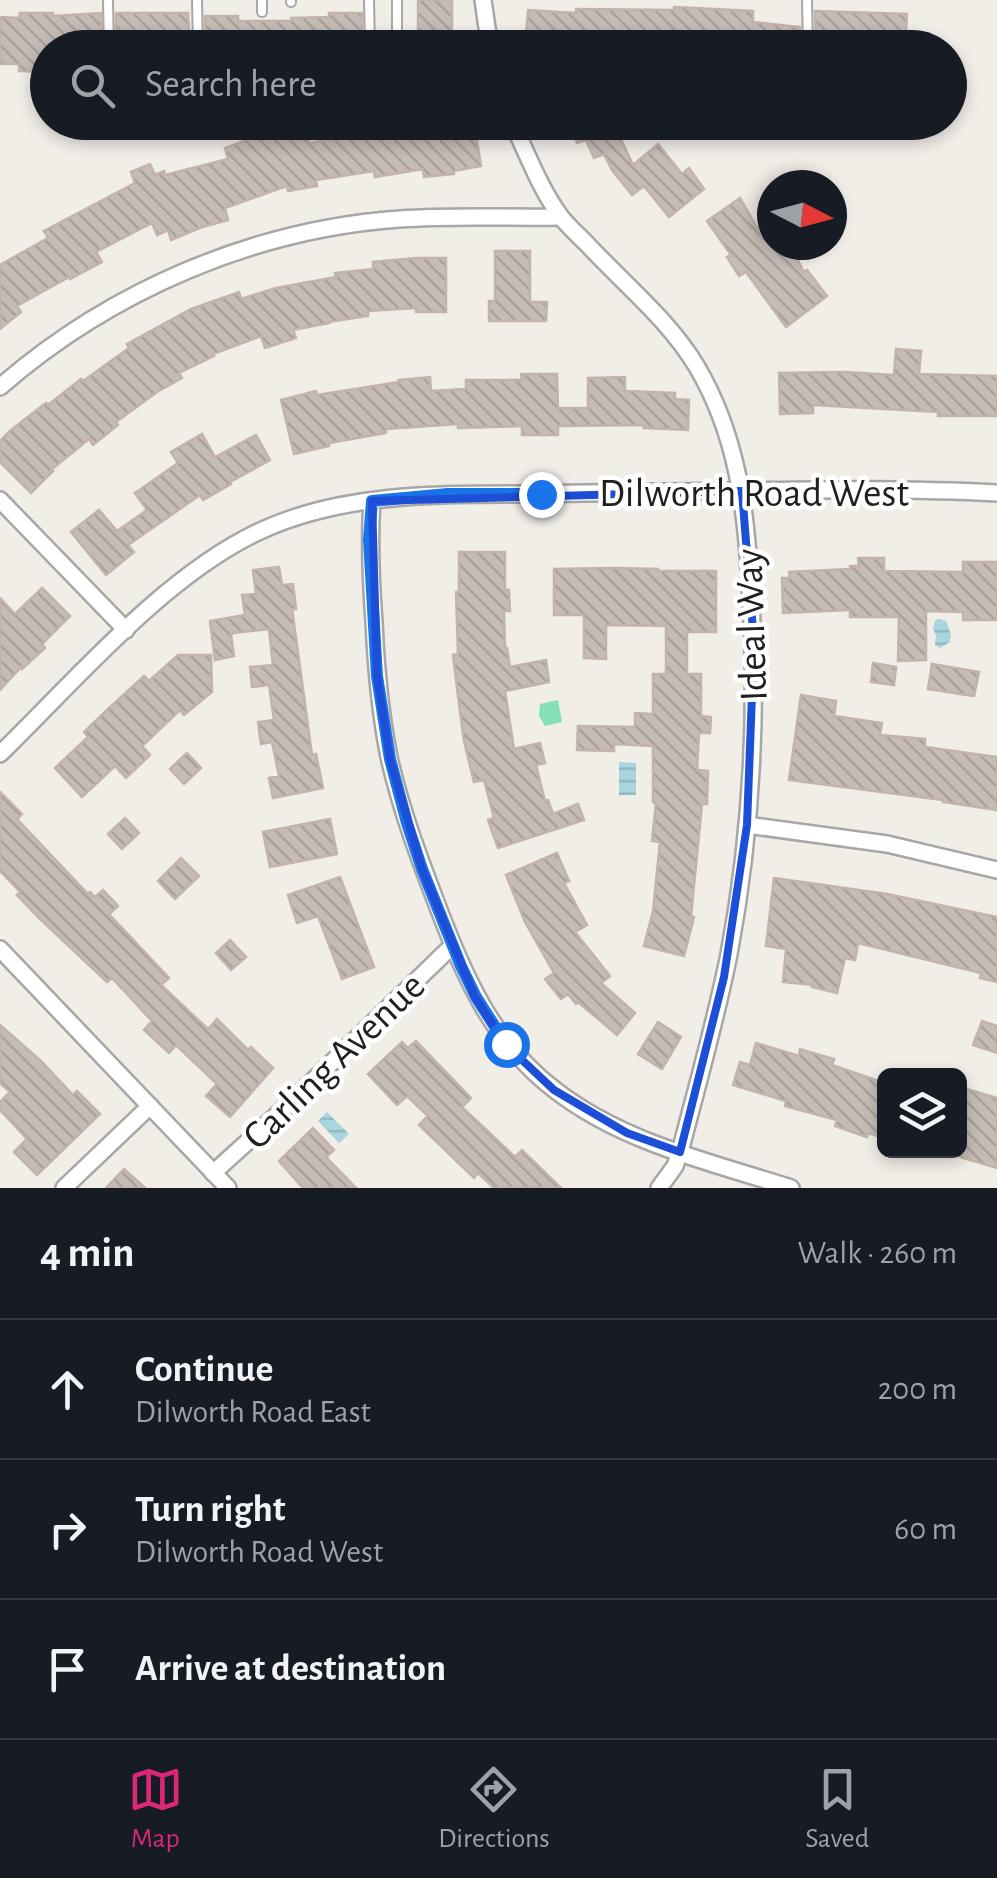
<!DOCTYPE html>
<meta charset="utf-8">
<style>
:root{--surface:#171b24;--page:#20242c;--text:#f1f3f6;--muted:#9ea1a6;--line:#363941;--accent:#db2777}
body{margin:0;font-family:"Alegreya Sans",sans-serif;background:var(--page);color:var(--text)}
.controls{position:absolute;right:30px;bottom:30px;display:grid;overflow:hidden;border-radius:15px;box-shadow:0 5px 15px #0003}
.controls button{width:90px;height:90px;display:grid;place-items:center;padding:0;border:0;border-bottom:2px solid var(--line);background:var(--surface);color:var(--text);font:50px sans-serif}
.compass{position:absolute;left:757px;top:170px;width:90px;height:90px;border-radius:50%;background:var(--surface);box-shadow:0 5px 15px #0003;rotate:96deg}
.stop{position:absolute;width:30px;height:30px;margin:-22px;border:8px solid #1a73e8;border-radius:50%;background:#fff}
.stop.end{background:#1a73e8;border-color:#fff;box-shadow:0 2px 10px #0008}
.list{margin:0;padding:0;list-style:none}
h2{display:flex;justify-content:space-between;align-items:center;height:130px;margin:0;padding:0 40px;font-size:42px}
h2 small{font-size:32px;font-weight:400;color:var(--muted)}
.list li{display:grid;grid-template-columns:65px 1fr auto;gap:30px;align-items:center;box-sizing:border-box;height:140px;padding:0 40px;border-top:2px solid var(--line)}
.list b{display:block;font-size:38px;white-space:nowrap}
.list p{margin:0;font-size:32px;white-space:nowrap;color:var(--muted)}
.list em{font-size:32px;font-style:normal;color:var(--muted)}
.icon{flex:none;width:55px;height:55px;fill:none;stroke:currentColor;stroke-width:2;stroke-linecap:round;stroke-linejoin:round}
.map{position:relative;flex:none;width:997px;height:1188px;overflow:hidden}
.search{position:absolute;background:var(--surface);box-shadow:0 5px 15px #0003;left:30px;right:30px;top:30px;height:110px;display:flex;align-items:center;gap:25px;box-sizing:border-box;padding:0 35px;border-radius:55px;color:var(--muted);font-size:38px}
.sheet{height:550px;background:var(--surface)}
nav{display:flex;justify-content:space-around;align-items:center;box-sizing:border-box;height:140px;border-top:2px solid var(--line);background:var(--surface);font-size:28px;color:var(--muted)}
nav a{display:grid;justify-items:center;gap:5px}
nav .on{color:var(--accent)}
.map>svg:first-child{display:block}
.pitch{fill:#85dfb8}
.water{fill:url(#water-rules)}
.building{fill:url(#building-back-hatch);stroke:#c3b3a9;stroke-width:2.5}
.lines{fill:none;stroke-linecap:round;stroke-linejoin:round}
.lane-casing{stroke:#a7a7a7;stroke-width:12}
.street-casing{stroke:#a7a7a7;stroke-width:20}
.lane{stroke:#fff;stroke-width:8}
.street{stroke:#fff;stroke-width:15}
.route{stroke:#1a73e8;stroke-width:12}
.marked{fill:none;stroke:#1d4ed8;stroke-width:8;stroke-linejoin:round}
.labels{text-anchor:middle;stroke-width:9;stroke-linejoin:round;paint-order:stroke}
.street-label{font-size:40px;fill:#202020;stroke:#fff}
</style>
<div class="map">
<svg width="997" height="1188" viewBox="0 0 997 1188">
<defs>
<pattern id="water-rules" width="6" height="5" patternUnits="userSpaceOnUse" patternTransform="scale(2.5)"><rect width="6" height="5" fill="#a8d5de"/><path d="M0 2.5h6" fill="none" stroke="#90b7be"/></pattern>
<pattern id="building-back-hatch" width="6" height="6" patternUnits="userSpaceOnUse" patternTransform="scale(2.5)"><rect width="6" height="6" fill="#c6bcb6"/><path d="M-1 5l2 2M0 0l6 6M5-1l2 2" fill="none" stroke="#aaa19c"/></pattern>
</defs>
<rect width="100%" height="100%" fill="#f1ede7"/>
<path class="pitch" d="M558 700 562 722 545 726 539 716 540 704Z"/>
<g class="water">
<path d="M938 619 946 621 951 635 950 642 940 648 935 645 936 636 933 628 935 621Z"/>
<path d="M619 762 636 763V795H619Z"/>
<path d="M327 1112 349 1134 339 1143 318 1121Z"/>
</g>
<g class="building">
<path d="M418 0H452V42L418 41Z"/>
<path d="M674 7 753 11V22L800 27V48H525L528 10 576 13V9L674 10Z"/>
<path d="M815 11 907 14 905 48H816Z"/>
<path d="M20 13H53V16L101 13 102 48H48V72L19 71V64H0V17L19 18Z"/>
<path d="M116 13H188L190 48H116Z"/>
<path d="M329 13H362V48H206L205 16H238V21H291V18L329 17Z"/>
<path d="M418 122H448L450 139 476 134 481 166 453 171 454 174 424 177 423 169 375 177 374 171 316 180 317 186 288 191 287 186 225 208 228 220 202 227 171 240 168 230 157 235 152 223 96 252 102 262 70 279 69 277 17 306 21 312 0 329V265L48 238 44 231 135 183 131 172 150 164 155 175 164 171 165 175 228 159 225 148 268 132 306 126 309 143 418 125Z"/>
<path d="M569 122H613L633 165 658 144 682 174 689 168 704 189 669 217 644 186 632 195 612 170 604 154 594 158 586 140 577 143Z"/>
<path d="M740 198 762 236 772 230V245H790L804 272 807 270 827 296 786 327 746 272 739 276 727 257 731 255 707 221Z"/>
<path d="M495 251H530V302H547L546 321H489V301H495Z"/>
<path d="M416 258H446V312H416V308L368 311V316L328 322 329 323 293 330 296 338 265 348 261 336 213 354 214 356 179 373 182 378 157 392 116 422 118 425 93 445 89 439 51 470 53 471 31 493 0 462V441L11 430 46 403 48 405 81 379 83 381 129 348 127 344 191 309 239 292 241 299 276 288 336 277 335 273 373 269V262Z"/>
<path d="M896 349 921 351 919 374 997 376V416H938V412L813 405V413L780 414 779 373 844 372 894 375Z"/>
<path d="M521 374H557L558 408H588V378L625 377V391L675 393V399L689 400 688 430 644 428V425L558 426V435H522V426L458 428V424L386 429V433L329 443V446L294 454 281 400 316 391 317 395 399 382V380L430 377 431 391 466 389V380H522Z"/>
<path d="M202 434 215 457 256 435 270 460 230 482 231 484 203 500 200 495 128 545 134 552 106 575 71 532 99 510 117 531 147 510 135 493 178 463 171 452Z"/>
<path d="M459 552H505V590H509L510 611H504L505 648H507L510 667 546 660 549 682 505 691 514 749 540 743 545 763 536 765 545 801 548 800 553 814 578 804 584 820 498 848 488 820 494 818 484 780 474 782 464 741 459 704 453 655 458 654 456 592H459Z"/>
<path d="M858 558H884V571L963 572V562H997V620H963V612L926 611V660L898 661 899 617H850V610L783 613 782 578H790L789 572 850 569V566H859Z"/>
<path d="M279 567 282 585 293 584 296 609H292L312 755 316 754 323 788 273 798 269 778 279 776 272 742 261 744 258 722 274 720 269 685 252 687 250 667 273 665 269 629 233 633 231 635 234 656 215 660 210 621 245 615 242 595 256 594 253 570Z"/>
<path d="M611 568 658 569V571H716V632H687V674H701V716L711 717 710 733H699L697 770 708 771 707 804H702L691 916 694 917 684 956 644 946 653 911 660 842 652 841 656 803 653 802V746L614 744V751L577 750 578 726 635 727V713L653 714V674H666V626L606 625V659L584 658V615H554V569Z"/>
<path d="M42 588 70 616 42 644 45 648 22 669 21 667 0 690V598L15 614Z"/>
<path d="M178 655H211L212 692 184 715 180 710 142 746 150 755 126 778 115 766 82 797 55 768 88 737 84 732 108 709 144 676 149 681Z"/>
<path d="M873 663 896 667 894 685 871 682Z"/>
<path d="M932 664 979 672 974 696 928 689Z"/>
<path d="M801 695 836 701 834 716 882 723 880 735 925 739V747L997 757V810L943 802V800L789 780Z"/>
<path d="M187 753 201 768 184 784 170 769Z"/>
<path d="M0 792 22 814 17 819 88 894 90 892 95 897 103 890 118 906 109 914 169 978 161 985 208 1029 217 1019 248 1050 251 1047 273 1068 230 1117 206 1096 217 1084 176 1045 169 1053 144 1030 152 1021 112 978 107 982 39 918 17 895 20 892 0 871Z"/>
<path d="M125 818 139 833 122 849 108 834Z"/>
<path d="M330 819 337 854 270 867 263 832Z"/>
<path d="M557 853 569 881 564 883 587 925 575 932 610 976 601 983 635 1013 617 1035 578 1002 576 1004 568 994 561 999 545 979 554 973 525 922 506 875Z"/>
<path d="M181 858 199 876 175 899 158 881Z"/>
<path d="M340 877 374 967 342 979 318 916 297 923 288 895Z"/>
<path d="M774 878 887 894 997 917V982L980 978 981 973 858 943 855 960 845 958 837 993 812 987 813 985 783 982 786 949 766 946Z"/>
<path d="M230 940 246 957 231 970 216 953Z"/>
<path d="M982 1021 997 1026V1053L973 1045Z"/>
<path d="M658 1022 681 1037 662 1069 638 1054Z"/>
<path d="M0 1025 42 1062 73 1095 77 1091 100 1114 37 1175 14 1152 27 1139 0 1110V1102L10 1092 0 1083Z"/>
<path d="M416 1041 471 1098 462 1107 515 1157 522 1150 561 1188H494L478 1173 474 1178 419 1125 428 1116 407 1096 397 1105 368 1074 402 1042 408 1048Z"/>
<path d="M756 1043 799 1056 800 1049 834 1059 832 1065 884 1083V1138L868 1133 867 1137 835 1126 837 1120 785 1106 786 1101 733 1085 740 1062 750 1065Z"/>
<path d="M960 1087 997 1098V1168L960 1157Z"/>
<path d="M313 1128 334 1150 326 1157 356 1188H303L279 1161Z"/>
<path d="M124 1169 145 1188H106Z"/>
</g>
<g class="lines">
<g class="lane-casing">
<g id="lane">
<path d="M108 0 109 48"/>
<path d="M197 0 198 48"/>
<path d="M262 0V12"/>
<path d="M291 0V2"/>
<path d="M369 0 370 48"/>
<path d="M397 0V43L416 48"/>
<path d="M807 0 808 48"/>
</g>
</g>
<g class="street-casing">
<g id="street">
<path d="M483 0 490 48"/>
<path d="M512 122C527 153 540 189 561 217 568 226 578 235 587 244 624 284 669 320 697 367 737 435 746 508 750 585 758 708 752 832 729 954 716 1020 697 1086 680 1152L675 1166 659 1188"/>
<path d="M0 387C110 291 254 229 400 219 454 215 507 218 560 217"/>
<path d="M0 500 126 630"/>
<path d="M372 501C369 541 371 581 374 622 376 667 380 712 389 757 401 811 421 863 441 915 467 983 496 1045 555 1090 623 1143 711 1162 791 1188"/>
<path d="M0 754C75 681 163 577 258 532 338 494 432 494 518 494 564 493 610 493 655 492 769 491 884 487 997 493"/>
<path d="M747 825 887 844 997 870"/>
<path d="M0 949 228 1188"/>
<path d="M213 1173 288 1105 453 945"/>
<path d="M64 1188 150 1106"/>
</g>
</g>
<use href="#lane" class="lane"/>
<use href="#street" class="street"/>
</g>
<g class="lines">
<path class="route" d="M506 1044 476 997 461 966 422 869 407 823 390 759 377 676 369 540 372 501 448 494H541"/>
</g>
<path class="marked" d="M742 491 754 643 747 825 724 977 680 1152 627 1133 554 1090 506 1045 475 997 422 869 390 759 377 676 372 501Z"/>
<g class="labels">
<g class="street-label">
<text x="754" y="506">Dilworth Road West</text>
<text transform="translate(750 625) rotate(-92)" y="14">Ideal Way</text>
<text transform="translate(333 1060) rotate(-44)" y="14">Carling Avenue</text>
</g>
</g>
</svg>
<div class="controls">
<button><svg class="icon" aria-label="layers" viewBox="0 0 24 24"><path d="M12 4l9 5-9 5-9-5zM3 14l9 5 9-5"/></svg></button>
</div>
<svg class="compass" viewBox="-18 -18 36 36"><path d="M0-13l5 13h-10z" fill="#e53935"/><path d="M0 13l5-13h-10z" fill="#9ea1a6"/></svg>
<div class="stop" style="left:506px;top:1044px"></div>
<div class="stop end" style="left:541px;top:494px"></div>
<div class="search"><svg class="icon" aria-label="search" viewBox="0 0 24 24"><circle cx="10" cy="10" r="6"/><path d="M15 15l6 6"/></svg>Search here</div>
</div>
<section class="sheet">
<h2>4 min<small>Walk · 260 m</small></h2>
<ul class="list">
<li><svg class="icon" aria-label="ahead" viewBox="0 0 24 24"><path d="M12 20V5M6 11l6-6 6 6"/></svg><div><b>Continue</b><p>Dilworth Road East</p></div><em>200 m</em></li>
<li><svg class="icon" aria-label="right" viewBox="0 0 24 24"><path d="M7 20v-9h11M14 6l5 5-5 5"/></svg><div><b>Turn right</b><p>Dilworth Road West</p></div><em>60 m</em></li>
<li><svg class="icon" aria-label="arrive" viewBox="0 0 24 24"><path d="M6 21V4h12l-3 4 3 4H6"/></svg><div><b>Arrive at destination</b></div></li>
</ul>
</section>
<nav>
<a class="on"><svg class="icon" aria-label="map" viewBox="0 0 24 24"><path d="M3 6l6-2 6 2 6-2v14l-6 2-6-2-6 2zM9 4v14M15 6v14"/></svg>Map</a>
<a><svg class="icon" aria-label="directions" viewBox="0 0 24 24"><path d="M12 3l9 9-9 9-9-9zM9 14v-3h6M13 9l2 2-2 2"/></svg>Directions</a>
<a><svg class="icon" aria-label="saved" viewBox="0 0 24 24"><path d="M7 4h10v16l-5-4-5 4z"/></svg>Saved</a>
</nav>
